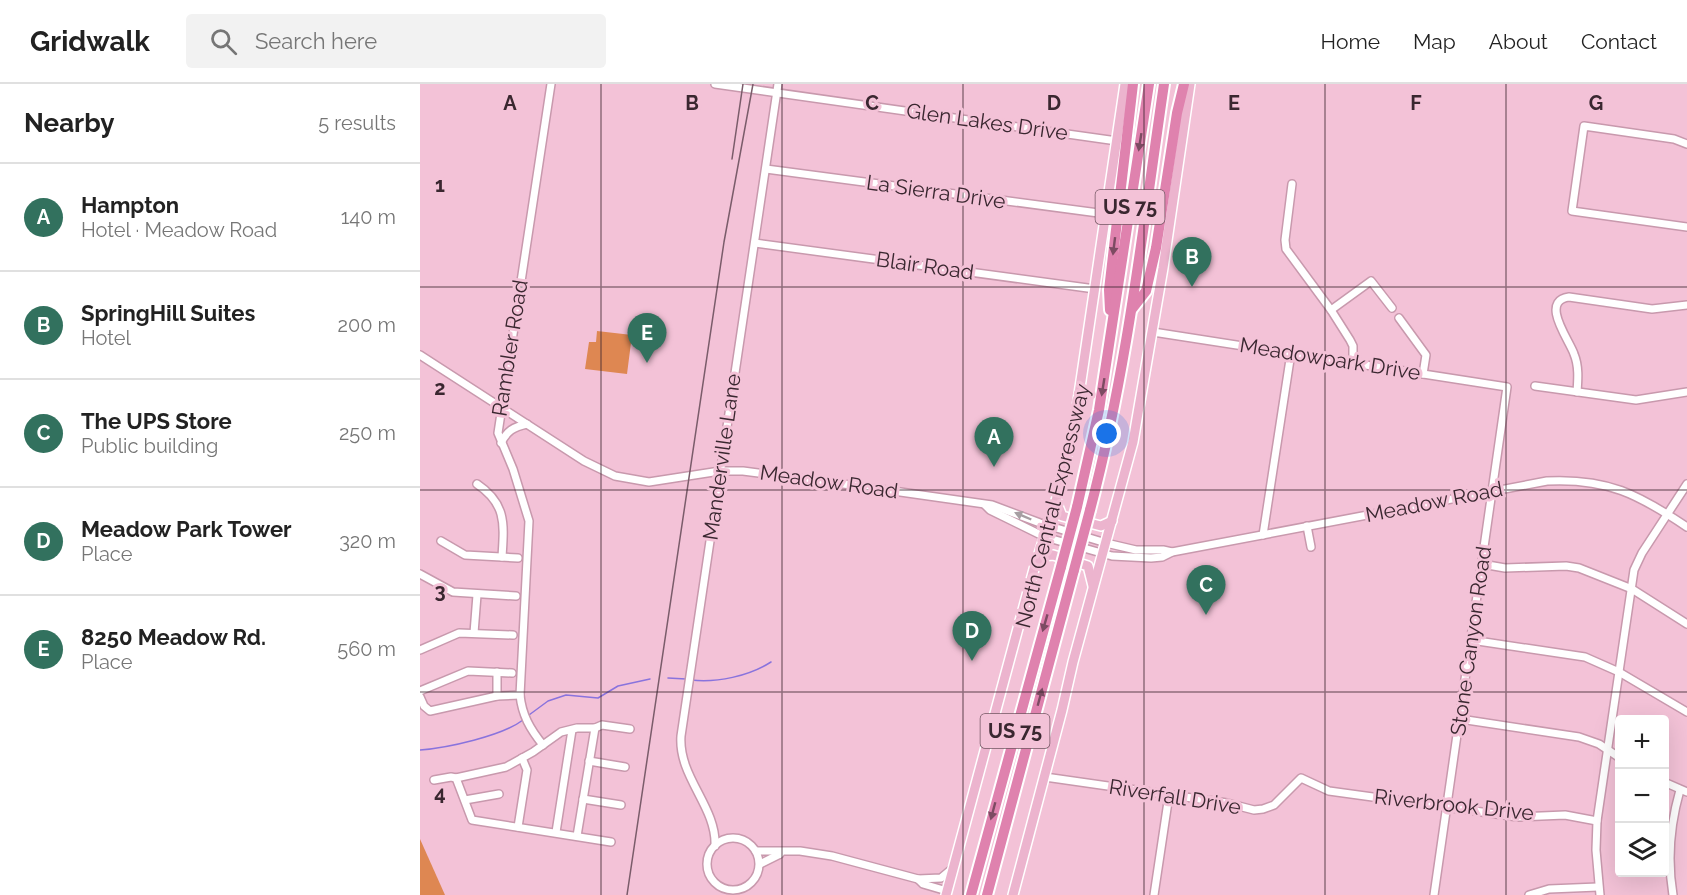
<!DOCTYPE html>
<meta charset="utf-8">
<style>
:root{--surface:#fff;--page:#f2f2f2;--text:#222;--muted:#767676;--line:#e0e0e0;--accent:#32715e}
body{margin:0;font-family:Raleway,sans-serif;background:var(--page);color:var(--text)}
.controls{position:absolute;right:18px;bottom:18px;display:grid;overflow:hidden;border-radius:6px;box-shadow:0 6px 24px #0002}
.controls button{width:54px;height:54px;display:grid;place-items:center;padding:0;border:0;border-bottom:2px solid var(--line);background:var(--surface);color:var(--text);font:30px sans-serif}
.you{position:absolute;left:687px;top:350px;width:21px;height:21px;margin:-15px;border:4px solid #fff;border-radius:50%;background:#1a73e8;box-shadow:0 0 0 9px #1a73e833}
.badge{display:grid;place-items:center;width:39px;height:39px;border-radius:50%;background:var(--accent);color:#fff;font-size:20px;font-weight:700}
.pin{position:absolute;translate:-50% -50px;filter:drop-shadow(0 2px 3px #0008)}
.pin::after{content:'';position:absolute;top:32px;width:21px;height:18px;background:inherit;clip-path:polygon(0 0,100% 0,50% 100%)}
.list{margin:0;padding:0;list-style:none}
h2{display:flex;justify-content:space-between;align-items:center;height:78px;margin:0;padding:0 24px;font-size:26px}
h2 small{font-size:20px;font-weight:400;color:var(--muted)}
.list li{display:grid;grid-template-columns:39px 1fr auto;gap:18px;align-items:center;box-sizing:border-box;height:108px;padding:0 24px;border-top:2px solid var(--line)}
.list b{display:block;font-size:22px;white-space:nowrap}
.list p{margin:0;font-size:20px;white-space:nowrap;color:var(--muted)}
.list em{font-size:20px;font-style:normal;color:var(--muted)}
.icon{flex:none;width:33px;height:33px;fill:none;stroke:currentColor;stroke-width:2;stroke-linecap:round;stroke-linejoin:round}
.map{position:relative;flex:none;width:1267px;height:811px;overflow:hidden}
header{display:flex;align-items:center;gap:36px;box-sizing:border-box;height:84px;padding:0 30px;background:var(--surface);border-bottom:2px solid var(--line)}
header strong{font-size:28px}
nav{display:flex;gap:33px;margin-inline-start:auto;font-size:21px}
.search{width:420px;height:54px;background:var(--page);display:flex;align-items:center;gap:15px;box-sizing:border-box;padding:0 21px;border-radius:6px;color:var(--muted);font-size:22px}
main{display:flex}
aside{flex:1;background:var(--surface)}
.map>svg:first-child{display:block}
.green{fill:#de8752}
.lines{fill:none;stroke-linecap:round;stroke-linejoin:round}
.stream{stroke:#8973dd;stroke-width:1.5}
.minor-casing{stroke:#c899ad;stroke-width:10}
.major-casing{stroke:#fff;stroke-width:12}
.highway-casing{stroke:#fff;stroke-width:14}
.minor{stroke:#fff;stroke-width:7}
.major{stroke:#ecb4ce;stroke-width:9}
.highway{stroke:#df82ae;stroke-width:10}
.tram{stroke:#7a5c6a;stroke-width:1.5}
.highway-bridge-casing{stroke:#fff;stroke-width:14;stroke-linecap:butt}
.highway-bridge{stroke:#df82ae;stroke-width:10}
.oneway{fill:#7c4b62}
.oneway2{fill:#a69ea2}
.grid{fill:none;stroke:#3a2730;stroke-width:1.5;stroke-opacity:0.55}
.labels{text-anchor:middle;stroke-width:6;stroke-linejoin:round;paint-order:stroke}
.shield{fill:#f3c2d7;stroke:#725662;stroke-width:1.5}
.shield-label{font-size:20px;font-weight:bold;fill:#3a2730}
.street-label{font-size:21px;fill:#3a2730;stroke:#f3c2d7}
.grid-label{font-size:20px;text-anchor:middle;font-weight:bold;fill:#3a2730;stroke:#f3c2d7;stroke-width:6;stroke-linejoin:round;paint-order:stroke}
</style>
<header>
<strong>Gridwalk</strong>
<div class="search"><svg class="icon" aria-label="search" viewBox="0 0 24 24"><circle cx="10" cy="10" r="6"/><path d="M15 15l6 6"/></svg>Search here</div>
<nav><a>Home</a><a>Map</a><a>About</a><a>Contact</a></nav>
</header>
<main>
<aside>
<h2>Nearby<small>5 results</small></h2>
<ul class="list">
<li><span class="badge">A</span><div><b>Hampton</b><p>Hotel · Meadow Road</p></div><em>140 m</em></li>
<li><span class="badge">B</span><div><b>SpringHill Suites</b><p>Hotel</p></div><em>200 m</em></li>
<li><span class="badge">C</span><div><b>The UPS Store</b><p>Public building</p></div><em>250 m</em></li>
<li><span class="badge">D</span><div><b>Meadow Park Tower</b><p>Place</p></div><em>320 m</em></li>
<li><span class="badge">E</span><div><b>8250 Meadow Rd.</b><p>Place</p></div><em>560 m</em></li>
</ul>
</aside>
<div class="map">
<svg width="1267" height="811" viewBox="0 0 1267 811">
<rect width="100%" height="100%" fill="#f3c2d7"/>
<g class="green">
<path d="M177 247 212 251 207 290 165 285 169 258H176Z"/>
<path d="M0 755 25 811H0Z"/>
</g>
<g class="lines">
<g class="stream">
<path d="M248 594 266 595"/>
<path d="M271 596C297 599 329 592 351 578"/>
<path d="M109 631 128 617 146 611 178 614 198 602 230 595"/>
<path d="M0 666C27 664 82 652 103 636"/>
</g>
<g class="minor-casing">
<g id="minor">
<path d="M295 0 697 57"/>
<path d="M1267 60 1254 55 1164 42 1152 127 1267 143"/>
<path d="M346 85 686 130"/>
<path d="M872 100 865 156 866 165 911 226 930 256 933 262V278"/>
<path d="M335 159 675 205"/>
<path d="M911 226 951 197 972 224"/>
<path d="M979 234 1006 271 1003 290"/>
<path d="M733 248 1087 303 1014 811"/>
<path d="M0 271 164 377 195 392 229 398 300 387H323L431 401 572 421 620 439 686 459 716 466H743L752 468"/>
<path d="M1115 302 1216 316 1267 308"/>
<path d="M1157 308C1158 295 1159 282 1154 270 1150 257 1119 217 1149 213L1232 225 1267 221"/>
<path d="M81 359C87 347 93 343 107 340"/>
<path d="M57 400C87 420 84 441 82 473"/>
<path d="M565 421 570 426 625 453 692 472 731 474 742 473 752 468 1127 397C1187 394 1218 410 1267 443"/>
<path d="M887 442 891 463"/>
<path d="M843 451 871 269"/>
<path d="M21 457 45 471 98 474"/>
<path d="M1062 480 1085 484 1146 482 1159 484 1212 505 1267 540"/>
<path d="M0 490 33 508 96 512"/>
<path d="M54 549 57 511"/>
<path d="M1051 556 1165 573 1199 588 1267 628"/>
<path d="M0 566 39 549 93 551"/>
<path d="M0 607 48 587 92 589"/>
<path d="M77 612V588"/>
<path d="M0 613 4 622 10 627 77 612 100 611"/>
<path d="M1040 635 1159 653 1179 660 1200 674"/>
<path d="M123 661C110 645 102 631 100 611L109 437 93 385 78 349 131 0"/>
<path d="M169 677 205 683"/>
<path d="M625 693 807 719 834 726 843 725 854 721 881 694 909 707 1098 733 1145 731 1177 737"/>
<path d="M36 694 52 736 191 758"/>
<path d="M14 696 31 693 36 694 86 683 113 668 141 648 157 644H175L182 641 210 645"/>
<path d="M1244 698 1267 708"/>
<path d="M163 715 201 721"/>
<path d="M45 716 79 710"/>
<path d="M98 743 107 686 102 674"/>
<path d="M136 748 152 646"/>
<path d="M157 752 175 644"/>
<circle cx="313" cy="780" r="26"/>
<path d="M295 762C297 723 258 693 261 652L358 0"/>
<path d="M336 767H380L412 772 498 795 503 800 527 807"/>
<path d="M340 780 360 770"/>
<path d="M498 795 521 794 533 784"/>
<path d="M734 811 749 711"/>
<path d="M1109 811 1129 805 1178 803"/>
<path d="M1180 811 1176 766 1177 737 1214 486 1222 469 1267 400"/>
<path d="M1253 811C1247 775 1250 741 1260 706"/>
</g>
</g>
<g class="major-casing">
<g id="major">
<path d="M636 417 642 432 681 442 692 437"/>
<path d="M618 478 623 472 633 471 668 482 673 502"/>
<path d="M526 811 614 485 636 417 655 337 705 0"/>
<path d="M593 811 642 626 653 578 713 358 743 184 770 0"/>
</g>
</g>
<g class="highway-casing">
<g id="highway">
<path d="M712 225 726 207 736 164 757 29 764 0"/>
<path d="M690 226 689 206 713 0"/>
<path d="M657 423 679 326 729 0"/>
<path d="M670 426C707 287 723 143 744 0"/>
<path d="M551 811 641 483"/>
<path d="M567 811 654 486"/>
</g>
</g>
<use href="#minor" class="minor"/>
<use href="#major" class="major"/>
<use href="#highway" class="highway"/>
<g class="tram">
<path d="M312 75 323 0"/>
<path d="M207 811 304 158 333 0"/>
</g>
<g class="highway-bridge-casing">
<g id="highway-bridge">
<path d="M641 483 657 423"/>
<path d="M654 486 670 426"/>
</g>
</g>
<use href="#highway-bridge" class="highway-bridge"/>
</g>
<defs><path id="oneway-solid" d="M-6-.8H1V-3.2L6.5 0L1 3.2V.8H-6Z" transform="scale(1.5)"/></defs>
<g class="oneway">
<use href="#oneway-solid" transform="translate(720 58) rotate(99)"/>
<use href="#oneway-solid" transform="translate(694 162) rotate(97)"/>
<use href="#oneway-solid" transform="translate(683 303) rotate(99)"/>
<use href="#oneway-solid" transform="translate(625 539) rotate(106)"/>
<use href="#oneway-solid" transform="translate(620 613) rotate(-75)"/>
<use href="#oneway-solid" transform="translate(573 727) rotate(105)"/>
</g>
<use class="oneway2" href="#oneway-solid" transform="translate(603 432) rotate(-157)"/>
<path class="grid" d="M181 0V811M362 0V811M543 0V811M724 0V811M905 0V811M1086 0V811M0 203H1267M0 406H1267M0 608H1267"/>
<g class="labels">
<g class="shield">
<rect x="675.5" y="106" width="69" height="34" rx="4.5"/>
<rect x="560.5" y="630" width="69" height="34" rx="4.5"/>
</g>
<g class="shield-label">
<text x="710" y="130">US 75</text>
<text x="595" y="654">US 75</text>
</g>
<g class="street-label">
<text transform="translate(567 38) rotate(8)" y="7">Glen Lakes Drive</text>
<text transform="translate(516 108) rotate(8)" y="7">La Sierra Drive</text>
<text transform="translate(505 182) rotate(8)" y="7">Blair Road</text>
<text transform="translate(90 264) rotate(-81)" y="7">Rambler Road</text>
<text transform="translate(910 275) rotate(9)" y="7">Meadowpark Drive</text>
<text transform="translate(302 373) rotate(-82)" y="7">Manderville Lane</text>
<text transform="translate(409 398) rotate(8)" y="7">Meadow Road</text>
<text transform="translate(1014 418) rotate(-11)" y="7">Meadow Road</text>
<text transform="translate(633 422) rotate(-76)" y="7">North Central Expressway</text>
<text transform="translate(1051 557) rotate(-82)" y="7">Stone Canyon Road</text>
<text transform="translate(755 713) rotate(9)" y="7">Riverfall Drive</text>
<text transform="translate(1034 721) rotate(6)" y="7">Riverbrook Drive</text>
</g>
</g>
<g class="grid-label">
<text x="90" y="26">A</text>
<text x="272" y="26">B</text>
<text x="452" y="26">C</text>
<text x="634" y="26">D</text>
<text x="814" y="26">E</text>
<text x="996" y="26">F</text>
<text x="1176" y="26">G</text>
<text x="20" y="108">1</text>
<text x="20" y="311">2</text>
<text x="20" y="514">3</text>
<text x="20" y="716">4</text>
</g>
</svg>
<div class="controls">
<button>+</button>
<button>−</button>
<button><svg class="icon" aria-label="layers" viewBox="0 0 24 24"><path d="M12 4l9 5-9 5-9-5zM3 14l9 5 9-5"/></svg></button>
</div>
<div class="you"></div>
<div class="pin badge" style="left:574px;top:383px">A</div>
<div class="pin badge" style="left:772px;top:203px">B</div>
<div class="pin badge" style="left:786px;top:531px">C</div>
<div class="pin badge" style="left:552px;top:577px">D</div>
<div class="pin badge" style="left:227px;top:279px">E</div>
</div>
</main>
